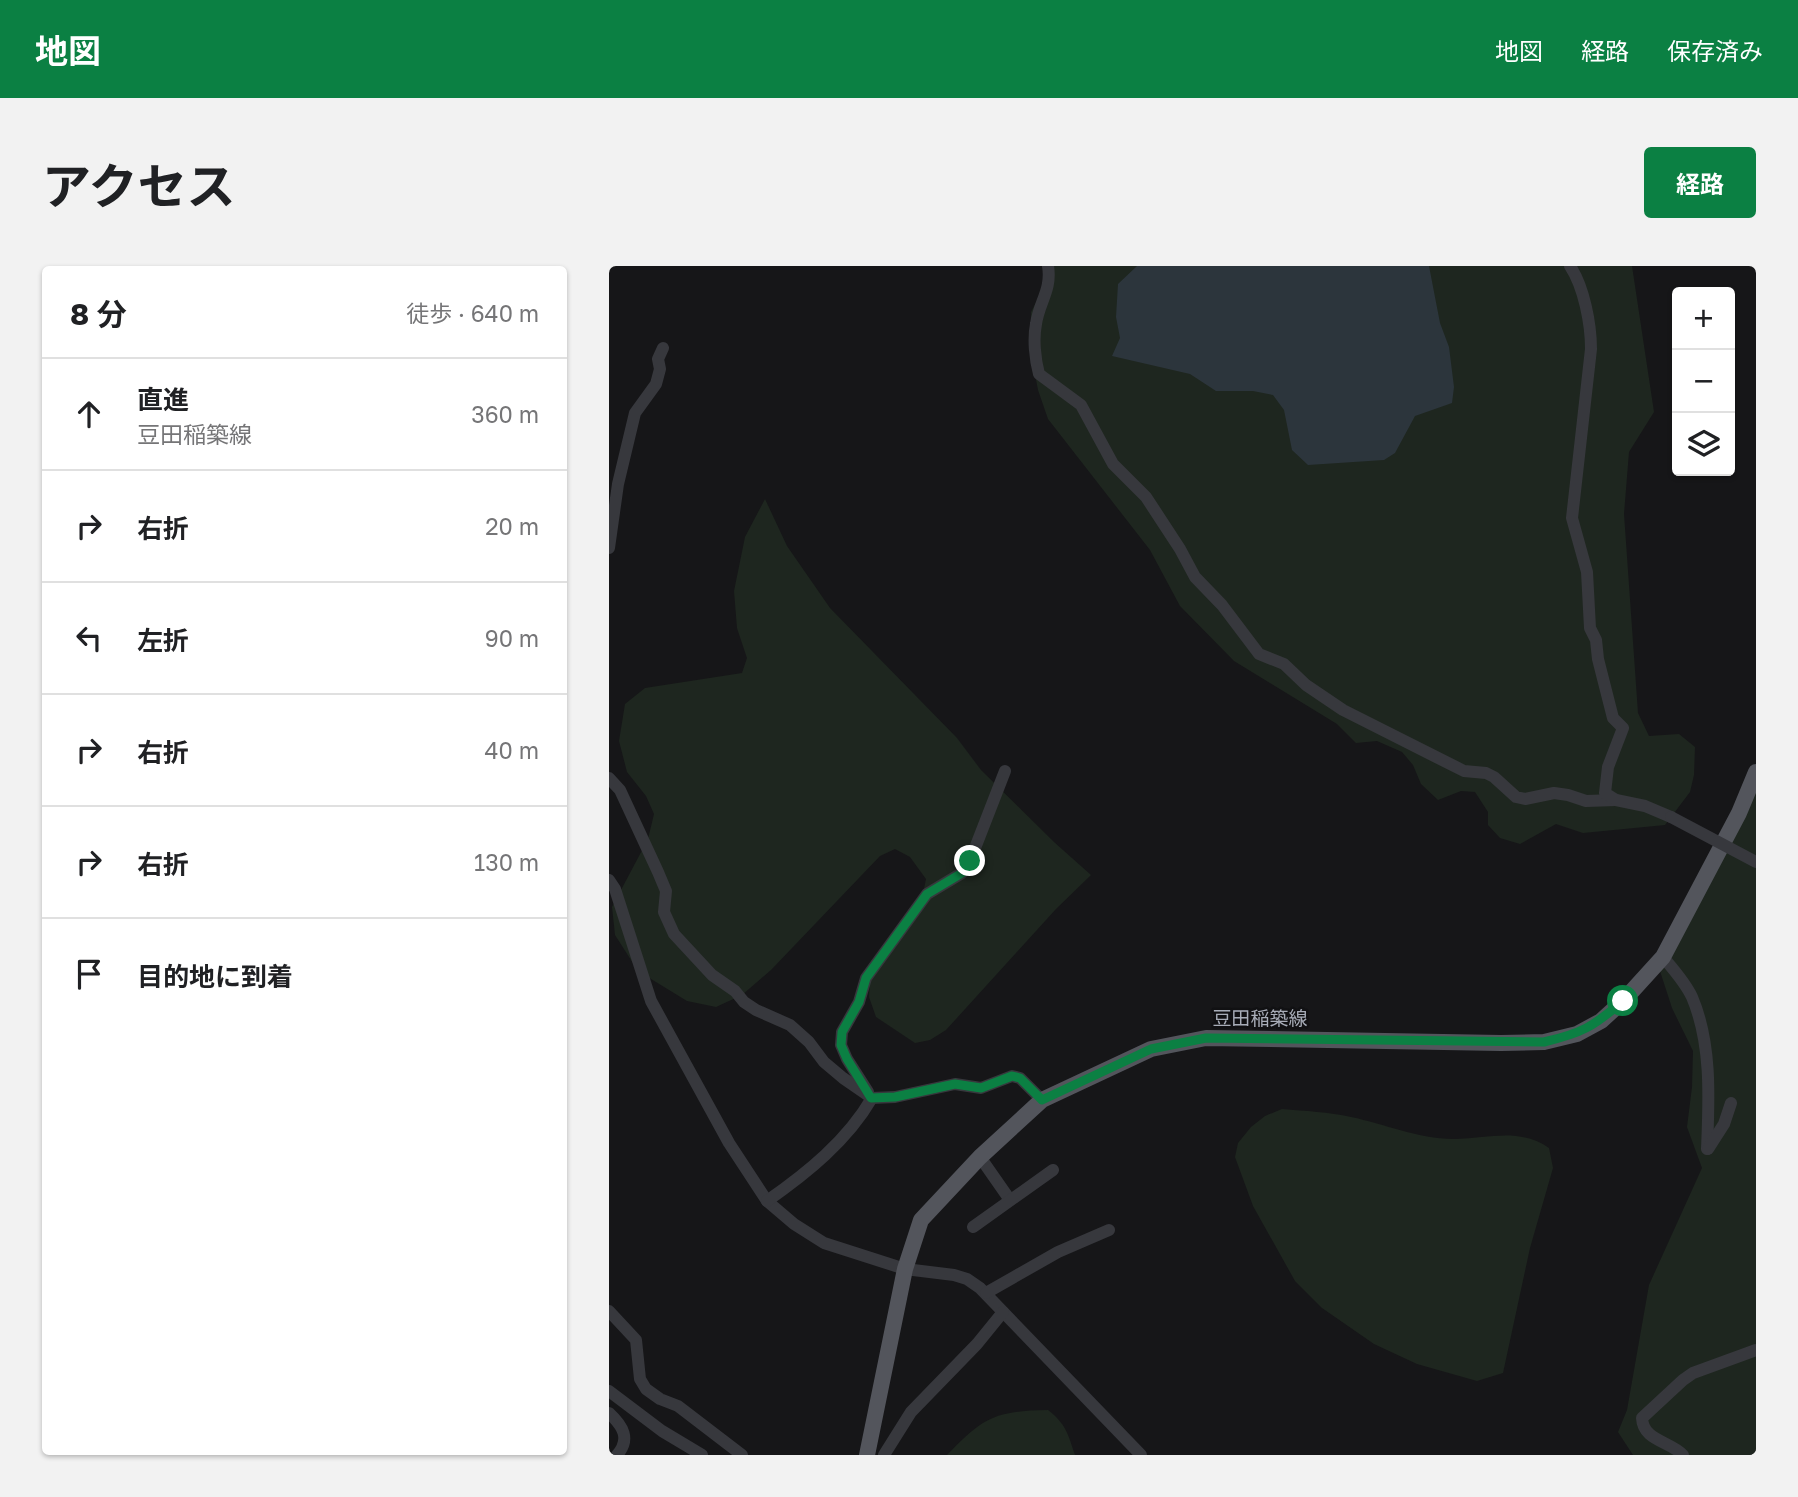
<!DOCTYPE html>
<html lang="ja">
<meta charset="utf-8">
<style>
:root{--surface:#fff;--page:#f2f2f2;--text:#202124;--muted:#757577;--line:#e0e0e0;--accent:#0b8043}
body{margin:0;font-family:"Golos Text","Noto Sans JP",sans-serif;background:var(--page);color:var(--text)}
.controls{position:absolute;right:21px;top:21px;display:grid;overflow:hidden;border-radius:7px;box-shadow:0 2px 5px #0004}
.controls button{width:63px;height:63px;display:grid;place-items:center;padding:0;border:0;border-bottom:2px solid var(--line);background:var(--surface);color:var(--text);font:35px sans-serif}
.stop{position:absolute;width:21px;height:21px;margin:-16px;border:5px solid #0b8043;border-radius:50%;background:#fff}
.stop.end{background:#0b8043;border-color:#fff;box-shadow:0 2px 7px #0008}
.list{margin:0;padding:0;list-style:none}
h2{display:flex;justify-content:space-between;align-items:center;height:91px;margin:0;padding:0 28px;font-size:30px}
h2 small{font-size:23px;font-weight:400;color:var(--muted)}
.list li{display:grid;grid-template-columns:46px 1fr auto;gap:21px;align-items:center;box-sizing:border-box;height:112px;padding:0 28px;border-top:2px solid var(--line)}
.list b{display:block;font-size:26px;white-space:nowrap}
.list p{margin:0;font-size:23px;white-space:nowrap;color:var(--muted)}
.list em{font-size:23px;font-style:normal;color:var(--muted)}
.icon{flex:none;width:38px;height:38px;fill:none;stroke:currentColor;stroke-width:2;stroke-linecap:round;stroke-linejoin:round}
.map{position:relative;flex:none;width:1147px;height:1189px;overflow:hidden;border-radius:7px}
header{display:flex;align-items:center;gap:42px;box-sizing:border-box;height:98px;padding:0 35px;background:var(--accent);color:#fff}
header strong{font-size:33px}
nav{display:flex;gap:38px;margin-inline-start:auto;font-size:24px}
.intro{display:flex;align-items:center;justify-content:space-between;box-sizing:border-box;height:168px;padding:0 42px}
h1{margin:0;font-size:49px}
.button{padding:18px 32px;border-radius:7px;background:var(--accent);color:#fff;font-size:24px;font-weight:700}
main{display:flex;gap:42px;padding:0 42px}
aside{flex:1;background:var(--surface);border-radius:7px;box-shadow:0 2px 5px #0004}
.map>svg:first-child{display:block}
.green{fill:#1e261f}
.water{fill:#2c353c}
.lines{fill:none;stroke-linecap:round;stroke-linejoin:round}
.minor{stroke:#37383d;stroke-width:12}
.major{stroke:#53555c;stroke-width:16}
.minor-bridge{stroke:#37383d;stroke-width:12}
.route{stroke:#0b8043;stroke-width:9}
.labels{text-anchor:middle;stroke-width:5;stroke-linejoin:round;paint-order:stroke}
.street-label{font-size:19px;fill:#a8adb8;stroke:#111113}
</style>
<header>
<strong>地図</strong>
<nav><a>地図</a><a>経路</a><a>保存済み</a></nav>
</header>
<div class="intro"><h1>アクセス</h1><a class="button">経路</a></div>
<main>
<aside>
<h2>8 分<small>徒歩 · 640 m</small></h2>
<ul class="list">
<li><svg class="icon" aria-label="ahead" viewBox="0 0 24 24"><path d="M12 20V5M6 11l6-6 6 6"/></svg><div><b>直進</b><p>豆田稲築線</p></div><em>360 m</em></li>
<li><svg class="icon" aria-label="right" viewBox="0 0 24 24"><path d="M7 20v-9h11M14 6l5 5-5 5"/></svg><div><b>右折</b></div><em>20 m</em></li>
<li><svg class="icon" aria-label="left" viewBox="0 0 24 24"><path d="M17 20v-9H6M10 6l-5 5 5 5"/></svg><div><b>左折</b></div><em>90 m</em></li>
<li><svg class="icon" aria-label="right" viewBox="0 0 24 24"><path d="M7 20v-9h11M14 6l5 5-5 5"/></svg><div><b>右折</b></div><em>40 m</em></li>
<li><svg class="icon" aria-label="right" viewBox="0 0 24 24"><path d="M7 20v-9h11M14 6l5 5-5 5"/></svg><div><b>右折</b></div><em>130 m</em></li>
<li><svg class="icon" aria-label="arrive" viewBox="0 0 24 24"><path d="M6 21V4h12l-3 4 3 4H6"/></svg><div><b>目的地に到着</b></div></li>
</ul>
</aside>
<div class="map">
<svg width="1147" height="1189" viewBox="0 0 1147 1189">
<rect width="100%" height="100%" fill="#161618"/>
<g class="green">
<path d="M435 0H1023L1045 146 1020 186 1015 248 1029 447 1040 470 1070 468 1086 481 1085 509 1081 526 1056 559 974 567 947 558 911 578 891 572 879 559V546L866 526 852 525 829 534 812 518 804 499 793 486 768 475 747 477 728 458 625 395 571 340 541 284 439 153 429 124 422 87V46L434 23Z"/>
<path d="M156 233 178 280 221 342 348 472 372 504 445 576 482 609 447 643 337 764 321 774 306 777 267 751 260 731 262 704 314 628 317 613 301 591 286 583 271 590 162 704 133 729 107 741 78 735 29 705 6 669 3 641 39 573 45 548 37 530 18 506 10 475 16 438 36 422 133 407 138 392 128 362 125 325 136 271Z"/>
<path d="M1147 516V1189H1024L1009 1166 1018 1144 1040 1019 1093 902 1078 861 1083 821 1084 785 1063 742 1050 702Z"/>
<path d="M673 843C696 845 720 846 742 851 776 858 812 874 847 873 881 872 911 862 940 882L944 902 921 982 894 1107 868 1115 808 1098 765 1078 713 1042 686 1015 644 940 626 891 629 877 642 861 656 850Z"/>
<path d="M439 1144C457 1158 459 1168 466 1189H338C375 1151 385 1145 439 1144Z"/>
</g>
<path class="water" d="M528 0H820L831 57 840 81 845 121 843 137 806 150 786 187 775 194 699 199 683 184 675 144 664 129 644 125H607L581 108 503 90 511 72 507 51 509 18Z"/>
<g class="lines">
<g class="minor">
<path d="M439 0C443 24 430 36 427 58 424 73 426 93 430 108L472 139 504 198 537 231 571 283 586 311 613 339 650 388 675 398 697 419 734 444 855 505 877 507 885 511 907 531 916 533 945 527 959 529 977 535 1007 534"/>
<path d="M961 0C975 21 982 58 982 83L963 252 978 306 981 362 987 374 989 393 1004 452 1014 462 999 501 996 527 1007 534 1036 540 1062 551"/>
<path d="M0 282 9 218 26 147 47 118 51 103 49 93 54 82"/>
<path d="M0 512 11 524 49 606 57 625 55 646 65 668 103 709 126 725 135 736 147 744 181 759 200 776 215 796 234 812 263 832 286 831 346 818 372 822 403 810 411 812 433 834"/>
<path d="M0 614 6 623 42 735 120 877 158 935 185 958 215 977 296 1003 345 1009 358 1013 371 1022 532 1189"/>
<path d="M1054 691C1064 703 1076 716 1083 731 1103 778 1100 833 1098 883"/>
<path d="M259 826 238 793 232 779 233 766 250 736 257 712 318 628 353 607 361 595 396 505"/>
<path d="M1099 883 1115 858 1122 837"/>
<path d="M371 891 401 934"/>
<path d="M158 935C198 907 238 875 263 832"/>
<path d="M364 961 444 904"/>
<path d="M377 1027 449 986 500 964"/>
<path d="M0 1045 27 1074 31 1113 37 1123 51 1133 69 1140 133 1189"/>
<path d="M0 1125 53 1165 93 1189"/>
<path d="M0 1147C14 1160 22 1173 8 1189"/>
<path d="M275 1189 302 1146 368 1078 394 1046"/>
<path d="M1074 1189C1061 1175 1034 1175 1033 1152L1074 1114 1084 1107 1147 1084"/>
</g>
<path class="major" d="M258 1189 296 1003 312 954 371 891 433 834 542 783 597 772 892 777 935 776 968 768 992 755 1014 735 1054 691 1130 547 1147 506"/>
<path class="minor-bridge" d="M1062 551 1147 596"/>
</g>
<g class="lines">
<path class="route" d="M361 595 353 607 318 628 257 712 250 736 233 766 232 779 238 793 262 832 286 831 346 818 372 822 403 810 411 812 433 834 542 783 597 772 935 776C973 767 984 761 1014 735"/>
</g>
<g class="labels">
<g class="street-label">
<text x="651" y="759">豆田稲築線</text>
</g>
</g>
</svg>
<div class="controls">
<button>+</button>
<button>−</button>
<button><svg class="icon" aria-label="layers" viewBox="0 0 24 24"><path d="M12 4l9 5-9 5-9-5zM3 14l9 5 9-5"/></svg></button>
</div>
<div class="stop" style="left:1014px;top:735px"></div>
<div class="stop end" style="left:361px;top:595px"></div>
</div>
</main>
